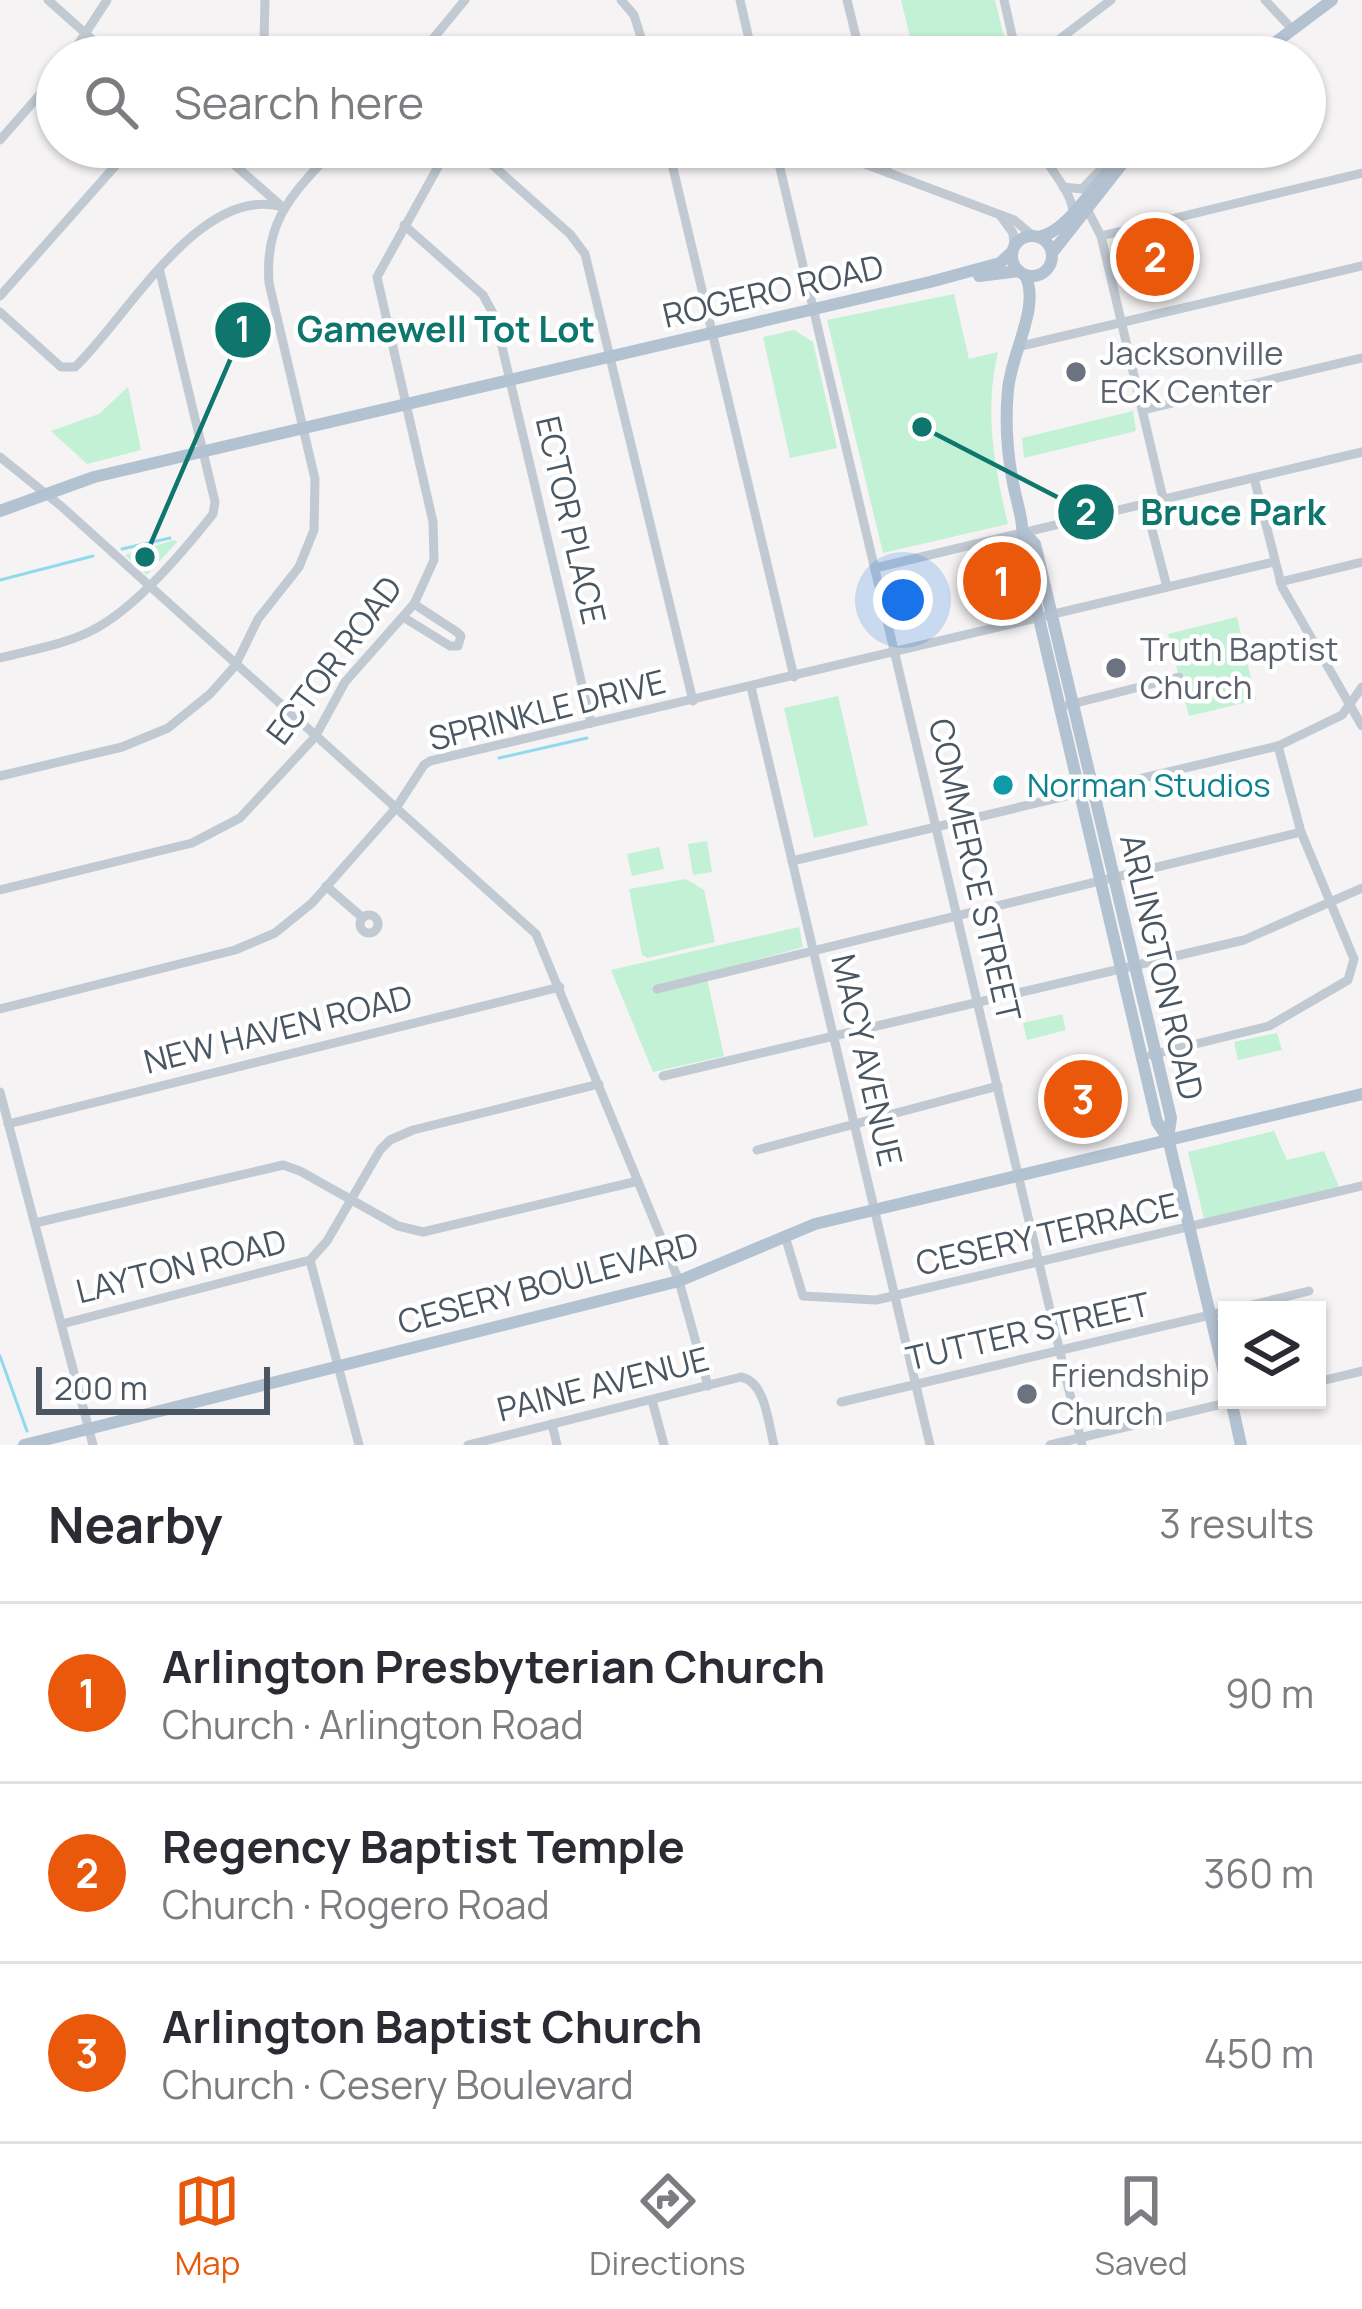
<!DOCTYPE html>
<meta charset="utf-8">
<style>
:root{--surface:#fff;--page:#f7f7f7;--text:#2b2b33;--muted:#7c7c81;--line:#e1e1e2;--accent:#ea580c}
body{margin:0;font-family:Manrope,sans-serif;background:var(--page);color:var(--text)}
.controls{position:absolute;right:36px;bottom:36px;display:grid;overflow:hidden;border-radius:0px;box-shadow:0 3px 9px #0004}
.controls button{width:108px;height:108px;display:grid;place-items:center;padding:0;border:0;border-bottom:3px solid var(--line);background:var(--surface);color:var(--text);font:60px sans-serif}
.scale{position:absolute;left:36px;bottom:30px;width:234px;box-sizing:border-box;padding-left:12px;border:6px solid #4a5661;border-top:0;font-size:33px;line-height:42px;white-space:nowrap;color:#4a5661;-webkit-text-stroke:9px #fff;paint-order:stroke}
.you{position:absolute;left:903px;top:600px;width:42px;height:42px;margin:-30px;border:9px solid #fff;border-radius:50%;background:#1a73e8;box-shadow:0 0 0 18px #1a73e833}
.badge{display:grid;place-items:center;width:78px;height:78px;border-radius:50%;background:var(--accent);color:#fff;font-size:39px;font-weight:700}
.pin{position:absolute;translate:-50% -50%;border:6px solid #fff;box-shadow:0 3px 12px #0006}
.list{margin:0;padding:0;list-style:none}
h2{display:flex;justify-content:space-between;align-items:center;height:156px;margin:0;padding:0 48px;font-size:51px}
h2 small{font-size:39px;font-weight:400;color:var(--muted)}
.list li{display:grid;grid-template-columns:78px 1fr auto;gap:36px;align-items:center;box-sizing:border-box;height:180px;padding:0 48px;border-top:3px solid var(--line)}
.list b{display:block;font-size:45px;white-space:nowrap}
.list p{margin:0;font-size:39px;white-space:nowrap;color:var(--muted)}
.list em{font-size:39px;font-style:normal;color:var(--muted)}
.icon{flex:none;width:66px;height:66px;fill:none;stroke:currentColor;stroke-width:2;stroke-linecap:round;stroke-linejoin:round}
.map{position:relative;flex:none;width:1362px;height:1445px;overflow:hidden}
.search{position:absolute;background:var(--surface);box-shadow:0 3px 9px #0004;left:36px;right:36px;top:36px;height:132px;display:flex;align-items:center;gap:30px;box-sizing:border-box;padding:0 42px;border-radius:66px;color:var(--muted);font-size:45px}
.sheet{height:696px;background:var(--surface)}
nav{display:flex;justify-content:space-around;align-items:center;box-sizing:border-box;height:168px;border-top:3px solid var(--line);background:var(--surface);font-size:33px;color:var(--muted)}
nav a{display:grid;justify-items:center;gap:6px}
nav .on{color:var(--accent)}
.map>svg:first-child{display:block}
.green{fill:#c3f1d5}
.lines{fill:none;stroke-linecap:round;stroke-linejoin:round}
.stream{stroke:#90daee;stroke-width:3}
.minor{stroke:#c1cad2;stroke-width:9}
.major{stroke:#b3c2d1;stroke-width:12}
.worship-dot{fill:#6b7280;stroke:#fff;stroke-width:4.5}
.culture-dot{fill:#0f9aa8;stroke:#fff;stroke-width:4.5}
.labels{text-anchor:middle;stroke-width:9;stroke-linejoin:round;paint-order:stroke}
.street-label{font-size:33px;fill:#4a5661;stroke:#fff}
.worship-label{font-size:33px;fill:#5b616d;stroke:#fff;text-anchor:start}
.culture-label{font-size:33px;fill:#0d838f;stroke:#fff;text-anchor:start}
.leader{fill:none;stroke:#0f766e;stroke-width:4.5}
.callout-dot{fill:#0f766e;stroke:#fff;stroke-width:4.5}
.mark-label{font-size:36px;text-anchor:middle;font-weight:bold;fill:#fff}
.callout-label{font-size:36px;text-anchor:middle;font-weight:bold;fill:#0f766e;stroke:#fff;stroke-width:9;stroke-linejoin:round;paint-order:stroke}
</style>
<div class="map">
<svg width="1362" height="1445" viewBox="0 0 1362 1445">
<rect width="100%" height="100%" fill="#f5f3f3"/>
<g class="green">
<path d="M901 0H995L1009 57H915Z"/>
<path d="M954 294 969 359 998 352C984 411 994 466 1008 524L883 553 827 320Z"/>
<path d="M794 330 813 342 837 448 790 458 763 337Z"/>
<path d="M128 387 141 450 87 464 51 431 99 414Z"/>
<path d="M1133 411 1136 431 1024 458 1022 438Z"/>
<path d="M174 540 177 542 147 575 125 555Z"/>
<path d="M1237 617 1256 700 1189 716 1168 634Z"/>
<path d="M838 696 868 825 814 838 784 708Z"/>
<path d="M707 841 712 872 693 875 688 844Z"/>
<path d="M659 847 664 869 632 876 627 854Z"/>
<path d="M686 879 704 890 715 942 648 958 642 955 629 889Z"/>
<path d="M799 927 803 947 706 974 724 1056 653 1072 611 970Z"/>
<path d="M1062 1014 1066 1030 1027 1040 1023 1023Z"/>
<path d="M1277 1033 1282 1050 1238 1060 1234 1042Z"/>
<path d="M1274 1131 1287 1160 1324 1151 1339 1187 1204 1219 1188 1152Z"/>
</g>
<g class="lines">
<g class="stream">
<path d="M122 549 170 538"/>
<path d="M0 580 93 556"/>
<path d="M499 758 587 738"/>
<path d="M0 1356 27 1431"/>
</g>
<g class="minor">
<path d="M48 0 112 57"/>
<path d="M621 0 634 15 647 57"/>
<path d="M740 0 753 57"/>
<path d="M847 0 861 57"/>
<path d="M1004 0 1017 57"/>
<path d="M1265 0 1293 30"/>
<path d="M264 42 265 0"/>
<path d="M70 57 107 0"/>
<path d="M431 57V41L465 0"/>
<path d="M1036 57 1111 0"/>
<path d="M0 140 57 75"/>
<path d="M214 147 279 204"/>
<path d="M472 147 570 234 585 254 693 701"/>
<path d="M668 147 794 677"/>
<path d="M775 147 1082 1445"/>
<path d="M820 147 1014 220 1033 236"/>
<path d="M882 147 888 173"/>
<path d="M1039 147C1048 169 1070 188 1073 211"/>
<path d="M1063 187 1082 189 1112 158 1121 155"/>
<path d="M1087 209 1101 236 1163 498"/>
<path d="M1000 215 1013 233 1014 246"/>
<path d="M404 225 483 295 495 317 591 723"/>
<path d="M1101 236 1362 173"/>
<path d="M0 296 132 147"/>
<path d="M0 312 61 367H75C127 318 200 183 283 207"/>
<path d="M1017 347 1362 266"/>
<path d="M1142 410 1362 358"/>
<path d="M0 457 61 506 536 934 679 1281 708 1386"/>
<path d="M1254 478 1282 587 1362 726"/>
<path d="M1145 503 1167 587"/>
<path d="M875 568 1362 452"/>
<path d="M1280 582 1362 562"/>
<path d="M403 617 450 646H458L461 636 457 632 414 604"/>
<path d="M0 658C30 650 63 645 91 631 135 609 182 553 213 514L215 502 160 272"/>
<path d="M751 687 930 1445"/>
<path d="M1068 705 1179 677"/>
<path d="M0 776 122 747 168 728 210 694 235 666 258 619 299 567 314 530 315 479 269 283C264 218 295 192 336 147"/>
<path d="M792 861 1278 746 1342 715 1362 687"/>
<path d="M326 886 363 918"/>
<path d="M0 890 192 843 240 818 315 737 345 682 414 604 434 560 433 522 377 277 449 147"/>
<circle cx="369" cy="924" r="9"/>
<path d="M657 989 1301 832"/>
<path d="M0 1009 235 950 275 933 312 903 396 808 424 765 430 761 1274 562"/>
<path d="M1151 1055 1269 1026 1348 980 1354 959 1301 832 1278 746"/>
<path d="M663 1076 1244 940 1362 888"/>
<path d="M0 1092 93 1445"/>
<path d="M8 1124 560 987"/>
<path d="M757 1150 998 1086"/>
<path d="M35 1223 283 1165 300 1171 398 1226 423 1232 638 1181"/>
<path d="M785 1236 803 1296 876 1300 1362 1186"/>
<path d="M310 1260 359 1445"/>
<path d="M1231 1310 1309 1291"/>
<path d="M62 1324 310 1260 327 1241 380 1150 390 1140 413 1130 599 1084"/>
<path d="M1317 1382 1362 1371"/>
<path d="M652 1400 664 1445"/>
<path d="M841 1402 1227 1311"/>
<path d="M552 1424 557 1445"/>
<path d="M468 1445 741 1377C766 1382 768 1423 774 1445"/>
<path d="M1050 1445 1239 1400"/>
</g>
<g class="major">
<path d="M1256 57 1332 0"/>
<circle cx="1032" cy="256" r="20"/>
<path d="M1039 237C1074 230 1101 167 1135 147"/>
<path d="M1052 253 1133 150"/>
<path d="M1025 275C1041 306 1011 353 1008 390 1005 421 1007 452 1013 483 1017 504 1025 524 1022 546L1157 1122 1168 1138 1227 1385"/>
<path d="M979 276 1019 271"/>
<path d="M0 511 94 477 930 282 1000 263 1012 252"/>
<path d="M1024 532 1035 544 1171 1118 1168 1138"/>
<path d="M1231 1400 1241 1445"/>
<path d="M24 1445 679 1281 815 1224 1362 1094"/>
</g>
</g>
<g class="worship-dot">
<circle cx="1076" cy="372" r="12"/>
<circle cx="1116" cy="668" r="12"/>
<circle cx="1027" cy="1394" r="12"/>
</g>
<circle class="culture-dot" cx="1003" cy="785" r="12"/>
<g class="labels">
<g class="street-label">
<text transform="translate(773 291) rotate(-13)" y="12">ROGERO ROAD</text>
<text transform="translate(571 520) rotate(77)" y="12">ECTOR PLACE</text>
<text transform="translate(334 660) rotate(-53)" y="12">ECTOR ROAD</text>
<text transform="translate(547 710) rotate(-14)" y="12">SPRINKLE DRIVE</text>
<text transform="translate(975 870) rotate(77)" y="12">COMMERCE STREET</text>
<text transform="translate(1162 967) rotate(77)" y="12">ARLINGTON ROAD</text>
<text transform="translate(278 1029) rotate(-14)" y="12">NEW HAVEN ROAD</text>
<text transform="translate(867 1060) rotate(77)" y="12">MACY AVENUE</text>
<text transform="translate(1047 1234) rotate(-13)" y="12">CESERY TERRACE</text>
<text transform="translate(181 1266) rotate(-14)" y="12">LAYTON ROAD</text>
<text transform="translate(548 1283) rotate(-15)" y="12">CESERY BOULEVARD</text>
<text transform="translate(1028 1331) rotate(-13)" y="12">TUTTER STREET</text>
<text transform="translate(603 1384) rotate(-14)" y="12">PAINE AVENUE</text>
</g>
<g class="worship-label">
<text x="1100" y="365">Jacksonville<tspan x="1100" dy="38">ECK Center</tspan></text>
<text x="1140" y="661">Truth Baptist<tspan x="1140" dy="38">Church</tspan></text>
<text x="1051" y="1387">Friendship<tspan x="1051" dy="38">Church</tspan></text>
</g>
<g class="culture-label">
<text x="1027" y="797">Norman Studios</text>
</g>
</g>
<path class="leader" d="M145 557L243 330M922 427L1086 512"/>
<g class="callout-dot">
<circle cx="145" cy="557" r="12"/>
<circle cx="922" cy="427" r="12"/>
<circle cx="243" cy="330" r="30"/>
<circle cx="1086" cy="512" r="30"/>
</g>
<g class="mark-label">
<text x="243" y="342">1</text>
<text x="1086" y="525">2</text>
</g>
<g class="callout-label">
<text x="446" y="342">Gamewell Tot Lot</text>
<text x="1233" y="525">Bruce Park</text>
</g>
</svg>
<div class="controls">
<button><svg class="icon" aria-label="layers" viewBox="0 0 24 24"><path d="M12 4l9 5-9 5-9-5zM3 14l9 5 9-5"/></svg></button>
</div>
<div class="scale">200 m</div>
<div class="you"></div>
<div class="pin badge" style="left:1002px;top:581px">1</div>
<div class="pin badge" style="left:1155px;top:257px">2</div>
<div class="pin badge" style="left:1083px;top:1099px">3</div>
<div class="search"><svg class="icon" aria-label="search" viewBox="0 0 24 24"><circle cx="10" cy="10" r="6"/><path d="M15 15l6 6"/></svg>Search here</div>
</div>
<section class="sheet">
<h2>Nearby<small>3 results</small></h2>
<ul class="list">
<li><span class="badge">1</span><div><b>Arlington Presbyterian Church</b><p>Church · Arlington Road</p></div><em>90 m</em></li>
<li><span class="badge">2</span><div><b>Regency Baptist Temple</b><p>Church · Rogero Road</p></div><em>360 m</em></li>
<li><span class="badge">3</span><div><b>Arlington Baptist Church</b><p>Church · Cesery Boulevard</p></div><em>450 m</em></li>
</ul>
</section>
<nav>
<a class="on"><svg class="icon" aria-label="map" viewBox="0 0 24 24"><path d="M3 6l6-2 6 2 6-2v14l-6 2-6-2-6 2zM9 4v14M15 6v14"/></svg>Map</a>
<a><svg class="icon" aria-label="directions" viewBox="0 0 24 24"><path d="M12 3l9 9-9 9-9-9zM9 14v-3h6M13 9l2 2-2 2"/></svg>Directions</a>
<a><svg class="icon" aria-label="saved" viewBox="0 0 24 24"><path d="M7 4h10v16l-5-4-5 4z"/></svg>Saved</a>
</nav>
